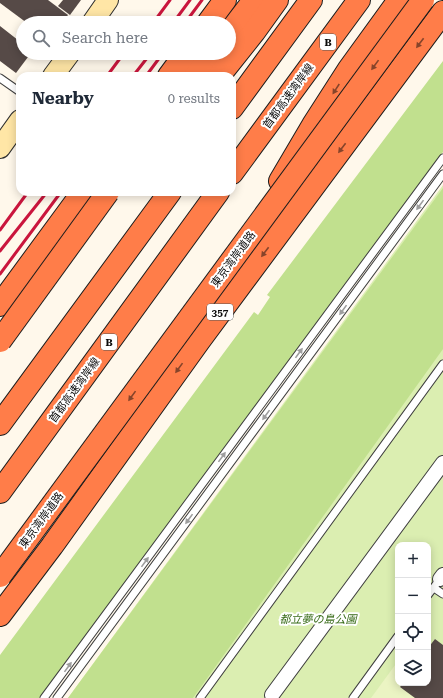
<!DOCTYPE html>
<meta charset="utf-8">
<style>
:root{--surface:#fff;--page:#f2f2f3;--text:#1f2937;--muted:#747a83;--line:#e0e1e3}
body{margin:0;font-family:"Roboto Serif","Noto Sans JP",serif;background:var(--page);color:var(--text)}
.controls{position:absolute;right:12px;bottom:12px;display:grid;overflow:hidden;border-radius:8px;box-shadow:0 2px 10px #0003}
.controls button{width:36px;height:36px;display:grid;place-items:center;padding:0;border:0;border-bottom:1px solid var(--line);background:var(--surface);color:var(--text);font:20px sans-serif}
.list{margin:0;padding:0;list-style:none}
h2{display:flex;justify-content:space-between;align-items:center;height:52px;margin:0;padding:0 16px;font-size:17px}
h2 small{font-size:13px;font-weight:400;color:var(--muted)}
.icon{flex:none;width:22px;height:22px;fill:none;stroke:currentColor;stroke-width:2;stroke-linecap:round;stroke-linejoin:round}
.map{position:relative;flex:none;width:443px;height:698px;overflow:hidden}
.search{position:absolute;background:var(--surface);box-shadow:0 2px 10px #0003;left:16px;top:16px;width:220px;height:44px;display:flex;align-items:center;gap:10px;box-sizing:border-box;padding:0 14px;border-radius:22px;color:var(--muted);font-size:15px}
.panel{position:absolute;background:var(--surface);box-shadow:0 2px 10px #0003;left:16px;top:72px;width:220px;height:124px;border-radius:12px}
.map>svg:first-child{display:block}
.green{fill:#dbeeb1;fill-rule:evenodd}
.forest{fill:#c1e08e}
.pitch{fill:#ebf4c3}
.building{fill:#564a47}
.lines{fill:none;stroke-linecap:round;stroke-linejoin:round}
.lane-casing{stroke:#3f3f3f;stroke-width:9}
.street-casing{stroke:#3f3f3f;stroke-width:16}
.secondary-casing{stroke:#2e2e2e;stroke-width:22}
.highway-casing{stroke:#1d1d1d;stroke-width:24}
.lane{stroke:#fff;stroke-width:7}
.street{stroke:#fff;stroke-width:14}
.secondary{stroke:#ffe6a6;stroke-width:20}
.highway{stroke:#ff7d49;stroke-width:22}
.rail{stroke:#ca163d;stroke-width:3}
.highway-bridge-casing{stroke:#1d1d1d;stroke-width:24;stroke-linecap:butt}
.highway-bridge{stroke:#ff7d49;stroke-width:22}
.oneway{fill:#86442a}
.oneway2{fill:#9e9e9e}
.labels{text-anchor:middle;stroke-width:4;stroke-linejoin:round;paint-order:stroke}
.shield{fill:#fff;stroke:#555;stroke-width:1}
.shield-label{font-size:10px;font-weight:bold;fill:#0c0c0c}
.street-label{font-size:11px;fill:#0c0c0c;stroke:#fff}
.park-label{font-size:11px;font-style:italic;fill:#366a16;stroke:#fff}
</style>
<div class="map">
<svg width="443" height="698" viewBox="0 0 443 698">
<rect width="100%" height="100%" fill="#fff8eb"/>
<path class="green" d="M443 185V698H68ZM398 545H428V683H398Z"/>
<g class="forest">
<path d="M443 61V152L40 698H0V655L254 312 258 315 270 297 267 295Z"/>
<path d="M443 188V349L193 698H68Z"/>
</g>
<path class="pitch" d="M435 639 443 645V698H371L398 661V683H428V648Z"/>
<g class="building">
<path d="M0 0H48L68 15 62 23H27L0 3Z"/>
<path d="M63 0H81L70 15 58 6Z"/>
<path d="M0 26 23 44V53H31L16 73 0 61Z"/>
<path d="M435 639 443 645V698H415L400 687 403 683H428V648Z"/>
</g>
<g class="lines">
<g class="lane-casing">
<g id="lane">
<path d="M0 78 20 92"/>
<path d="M434 588 443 594"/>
<path d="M428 595 440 579"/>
<path d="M44 698 443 158"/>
<path d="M57 698 443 174"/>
<path d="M200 698 443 364"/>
<path d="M353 698 398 636"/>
</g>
</g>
<g class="street-casing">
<g id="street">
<path d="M440 579 443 575"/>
<path d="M272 695 443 463"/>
</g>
</g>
<g class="secondary-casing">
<g id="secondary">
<path d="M92 23 108 0"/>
<path d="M53 76 70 53"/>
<path d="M0 148 20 120"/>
</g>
</g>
<g class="highway-casing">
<g id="highway">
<path d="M208 23 225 0"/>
<path d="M229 33 254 0"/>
<path d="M169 76 186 53"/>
<path d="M195 76 213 53"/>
<path d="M219 76 254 32 277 0"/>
<path d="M232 108 311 0"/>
<path d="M232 173 359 0"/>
<path d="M280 181 313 125 349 69 399 0"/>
<path d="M0 305 83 192"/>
<path d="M0 424 170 192"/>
<path d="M0 492 218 192"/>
<path d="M0 615 52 546 199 341 443 12"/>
</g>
</g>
<use href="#lane" class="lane"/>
<use href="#street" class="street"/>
<use href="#secondary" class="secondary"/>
<use href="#highway" class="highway"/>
<g class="rail">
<path d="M153 23 170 0"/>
<path d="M173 23 190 0"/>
<path d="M185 23 202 0"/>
<path d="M107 76 124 53"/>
<path d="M133 76 151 53"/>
<path d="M146 76 163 53"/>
<path d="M0 230 28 192"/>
<path d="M0 251 47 192"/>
<path d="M0 274 61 192"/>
</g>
<g class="highway-bridge-casing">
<g id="highway-bridge">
<path d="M0 341 108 192"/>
<path d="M0 576 423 0"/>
</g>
</g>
<use href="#highway-bridge" class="highway-bridge"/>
</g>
<defs><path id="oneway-solid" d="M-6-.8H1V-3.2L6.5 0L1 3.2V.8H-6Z"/></defs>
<g class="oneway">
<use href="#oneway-solid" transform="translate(420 43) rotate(127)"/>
<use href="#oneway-solid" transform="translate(375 65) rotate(126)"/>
<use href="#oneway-solid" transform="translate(336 89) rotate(123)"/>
<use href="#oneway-solid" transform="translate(342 148) rotate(127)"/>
<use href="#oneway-solid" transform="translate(265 252) rotate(127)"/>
<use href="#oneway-solid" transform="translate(179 368) rotate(126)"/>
<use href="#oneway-solid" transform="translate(132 396) rotate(126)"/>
</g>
<g class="oneway2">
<use href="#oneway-solid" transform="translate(420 205) rotate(126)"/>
<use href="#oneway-solid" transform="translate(343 310) rotate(126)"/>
<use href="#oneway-solid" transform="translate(299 353) rotate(-54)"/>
<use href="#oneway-solid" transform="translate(266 415) rotate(126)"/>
<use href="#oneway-solid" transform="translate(222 457) rotate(-54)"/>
<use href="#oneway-solid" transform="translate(189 519) rotate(126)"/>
<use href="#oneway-solid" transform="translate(145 562) rotate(-54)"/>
<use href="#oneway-solid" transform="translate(68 667) rotate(-54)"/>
</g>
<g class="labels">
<g class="shield">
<rect x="320" y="34" width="16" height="16" rx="3"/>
<rect x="207" y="304" width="26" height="16" rx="3"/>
<rect x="101" y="334" width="16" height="16" rx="3"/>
</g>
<g class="shield-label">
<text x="328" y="46">B</text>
<text x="220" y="316">357</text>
<text x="109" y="346">B</text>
</g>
<g class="street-label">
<text transform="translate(288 96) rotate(-54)" y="4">首都高速湾岸線</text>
<text transform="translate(233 259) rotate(-54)" y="4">東京湾岸道路</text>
<text transform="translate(74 390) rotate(-54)" y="4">首都高速湾岸線</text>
<text transform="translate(41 520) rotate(-54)" y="4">東京湾岸道路</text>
</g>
<g class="park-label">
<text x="318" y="623">都立夢の島公園</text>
</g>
</g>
</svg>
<div class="controls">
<button>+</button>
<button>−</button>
<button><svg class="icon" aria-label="locate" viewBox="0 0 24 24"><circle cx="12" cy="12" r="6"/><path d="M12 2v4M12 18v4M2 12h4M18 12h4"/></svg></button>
<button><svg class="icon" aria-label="layers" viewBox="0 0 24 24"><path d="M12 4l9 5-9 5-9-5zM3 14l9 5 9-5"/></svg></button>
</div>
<div class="search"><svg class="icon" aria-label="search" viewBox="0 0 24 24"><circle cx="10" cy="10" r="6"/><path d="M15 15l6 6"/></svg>Search here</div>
<section class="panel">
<h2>Nearby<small>0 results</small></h2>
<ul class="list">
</ul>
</section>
</div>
